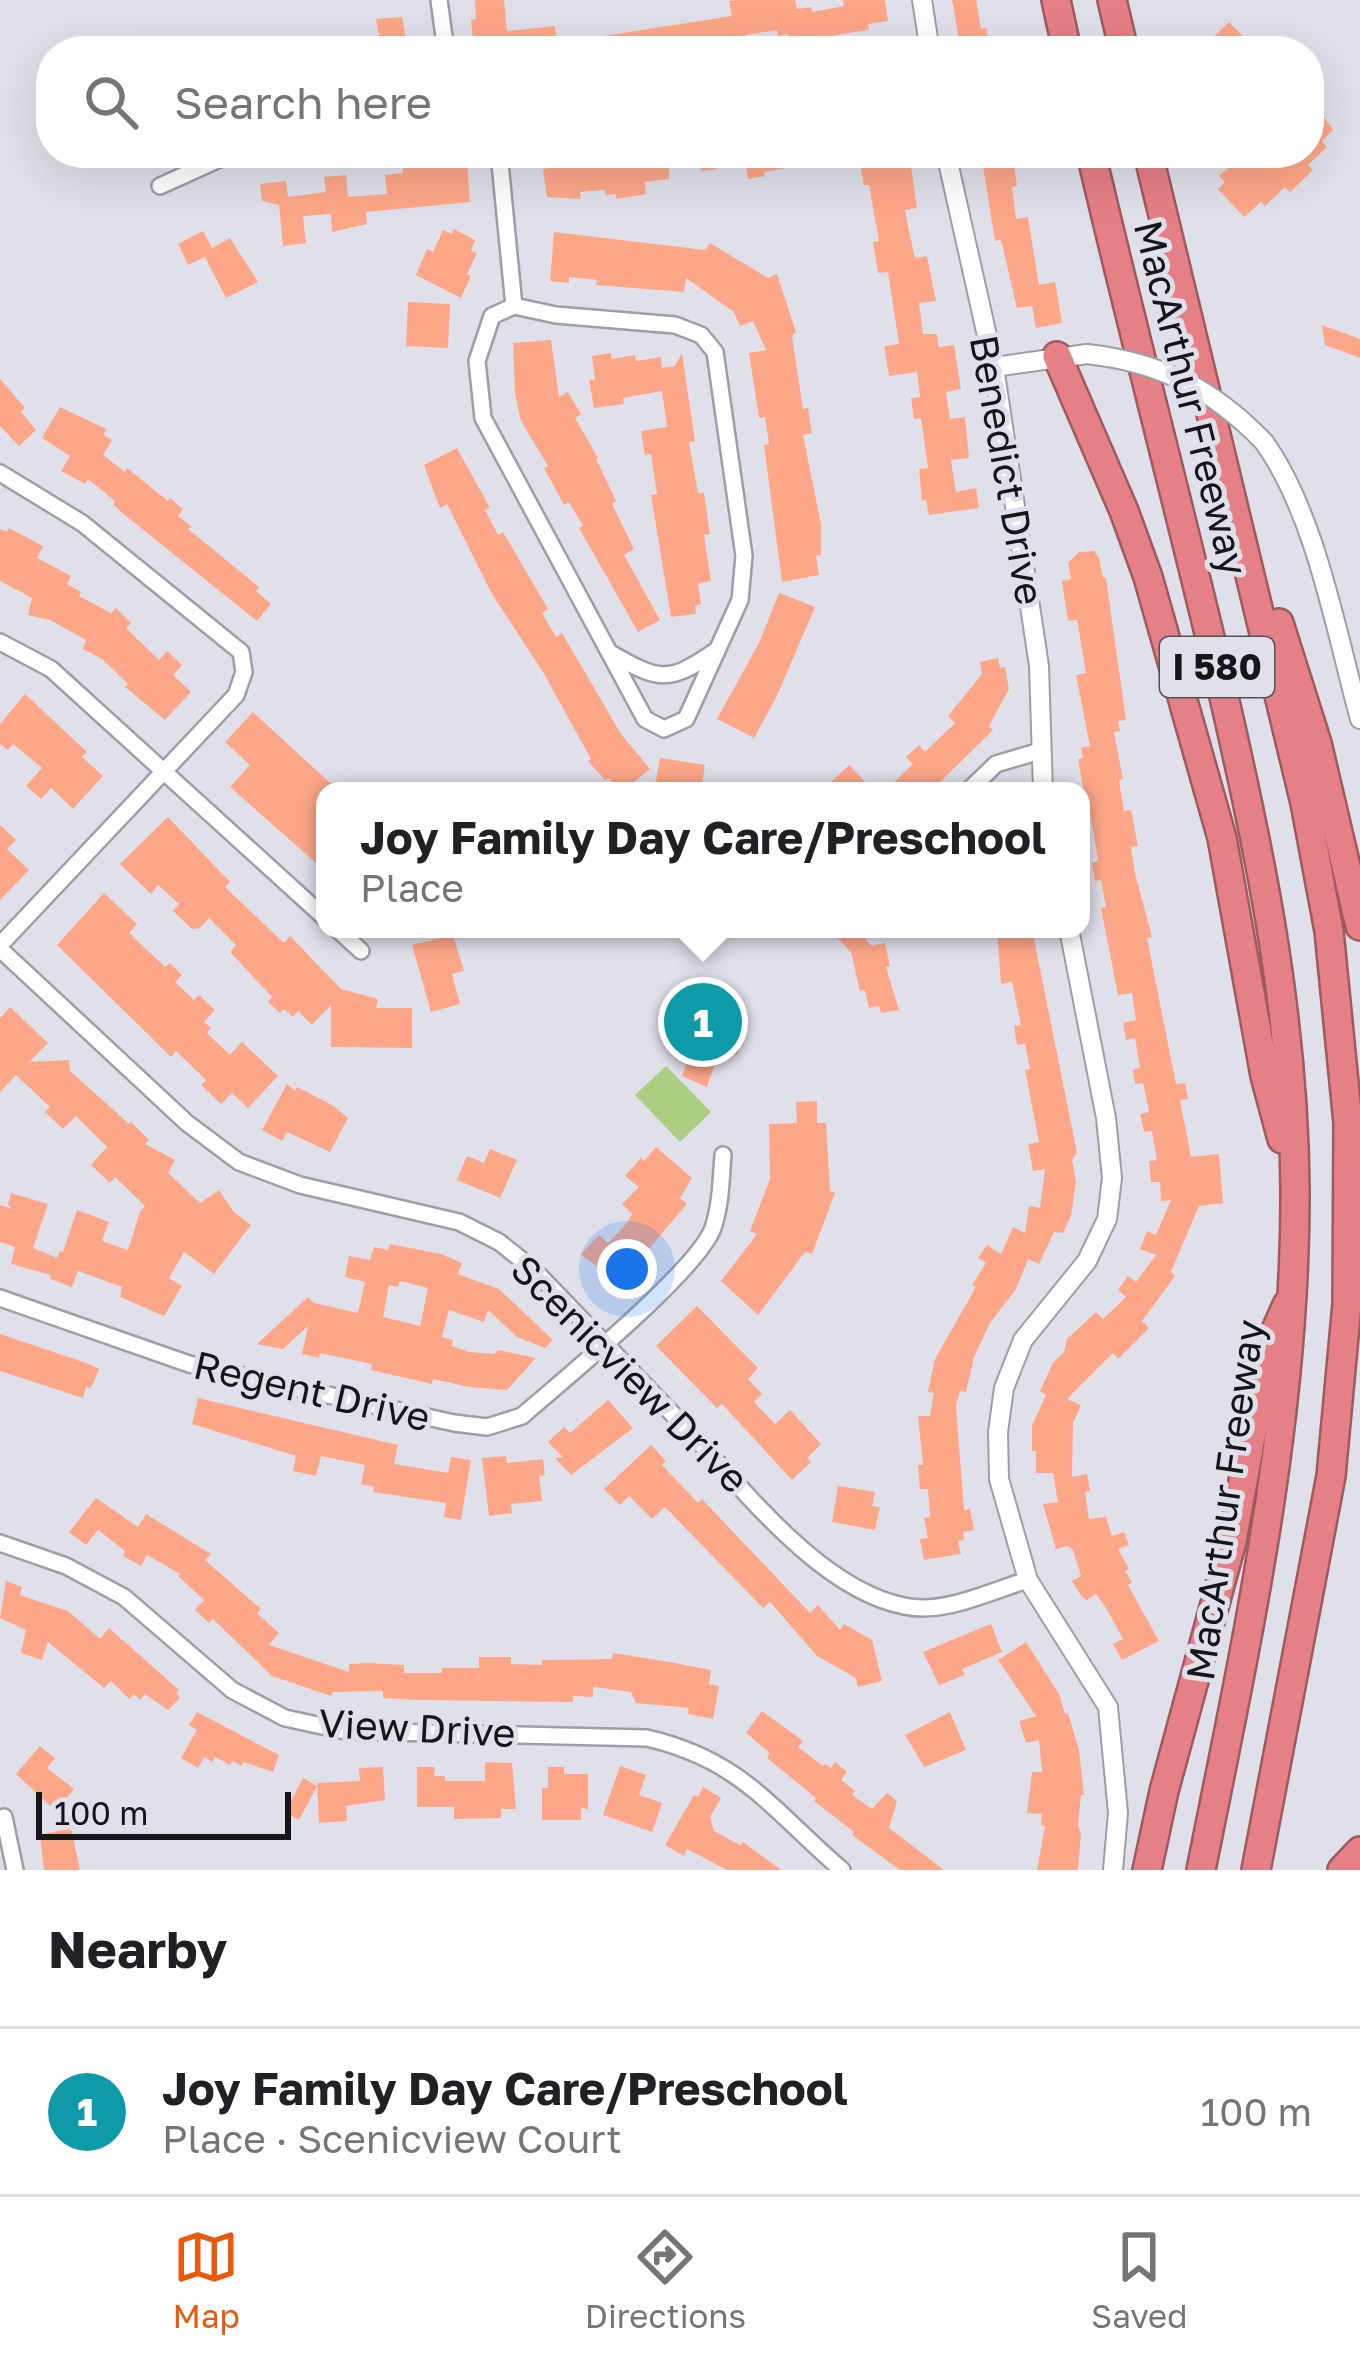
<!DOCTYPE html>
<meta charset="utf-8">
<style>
:root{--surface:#fff;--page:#f6f6f6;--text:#202124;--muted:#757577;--line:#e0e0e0;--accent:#ea580c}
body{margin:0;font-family:"Golos Text",sans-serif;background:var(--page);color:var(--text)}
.scale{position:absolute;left:36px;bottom:30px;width:255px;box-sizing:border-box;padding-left:12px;border:6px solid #161519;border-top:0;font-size:33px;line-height:42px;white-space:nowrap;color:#161519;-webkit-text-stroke:9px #e0e0eb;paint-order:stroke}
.you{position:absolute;left:627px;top:1269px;width:42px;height:42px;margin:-30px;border:9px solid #fff;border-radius:50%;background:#1a73e8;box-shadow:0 0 0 18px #1a73e833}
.badge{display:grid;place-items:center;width:78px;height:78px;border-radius:50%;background:var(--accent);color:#fff;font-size:39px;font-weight:700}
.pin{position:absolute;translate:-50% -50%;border:6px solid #fff;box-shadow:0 3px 12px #0006}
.popup{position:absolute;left:316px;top:782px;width:774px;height:156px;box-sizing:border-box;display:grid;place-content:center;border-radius:24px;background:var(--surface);filter:drop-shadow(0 3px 9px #0005);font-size:39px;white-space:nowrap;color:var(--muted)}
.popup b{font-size:45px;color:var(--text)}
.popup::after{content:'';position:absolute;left:50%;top:100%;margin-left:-24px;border:24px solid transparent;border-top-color:var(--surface)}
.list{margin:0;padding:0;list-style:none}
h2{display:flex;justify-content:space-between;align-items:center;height:156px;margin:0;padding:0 48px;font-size:51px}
h2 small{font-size:39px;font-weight:400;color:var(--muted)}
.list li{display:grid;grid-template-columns:78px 1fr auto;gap:36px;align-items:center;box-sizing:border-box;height:168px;padding:0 48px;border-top:3px solid var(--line)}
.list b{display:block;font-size:45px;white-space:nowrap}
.list p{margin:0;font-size:39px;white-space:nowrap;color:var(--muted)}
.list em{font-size:39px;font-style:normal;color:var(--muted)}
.icon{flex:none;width:66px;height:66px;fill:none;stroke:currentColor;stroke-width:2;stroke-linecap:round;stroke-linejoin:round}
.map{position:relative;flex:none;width:1360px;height:1870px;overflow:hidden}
.search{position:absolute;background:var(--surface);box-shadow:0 12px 48px #0002;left:36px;right:36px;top:36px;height:132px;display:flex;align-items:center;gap:30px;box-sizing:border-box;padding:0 42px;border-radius:48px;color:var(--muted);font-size:45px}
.sheet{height:324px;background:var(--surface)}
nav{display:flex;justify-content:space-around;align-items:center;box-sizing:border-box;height:168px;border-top:3px solid var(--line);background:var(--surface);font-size:33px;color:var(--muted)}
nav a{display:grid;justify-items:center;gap:6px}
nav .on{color:var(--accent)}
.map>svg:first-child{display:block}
.green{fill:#acce81}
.building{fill:#fea788;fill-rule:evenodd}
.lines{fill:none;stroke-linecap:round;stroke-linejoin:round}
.minor-casing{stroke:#9e9ea8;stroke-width:20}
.tertiary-casing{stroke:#9e9ea8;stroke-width:22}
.motorway-casing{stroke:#9d5b60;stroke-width:32}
.minor{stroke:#fff;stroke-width:15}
.tertiary{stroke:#fff;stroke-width:18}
.motorway{stroke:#e58186;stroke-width:27}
.tertiary-bridge-casing{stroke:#9e9ea8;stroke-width:22;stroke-linecap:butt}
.tertiary-bridge{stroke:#fff;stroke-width:18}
.labels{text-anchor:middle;stroke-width:10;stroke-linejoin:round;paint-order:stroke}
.shield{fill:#e0e0eb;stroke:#535258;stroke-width:3}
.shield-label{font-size:36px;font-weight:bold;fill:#161519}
.street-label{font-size:39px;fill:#161519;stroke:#e0e0eb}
</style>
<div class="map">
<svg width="1360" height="1870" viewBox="0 0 1360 1870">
<rect width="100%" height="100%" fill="#e0e0eb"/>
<path class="green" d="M666 1066 711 1112 680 1142 635 1095Z"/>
<g class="building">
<path d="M475 0H504L507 31 555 26 558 51H474L471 20 476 19Z"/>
<path d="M737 0H795L797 9 811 7 812 12 844 6 843 0H885L888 21 868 24 869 30 797 41 789 39 788 34 778 36 777 30 746 35 748 48 729 51H560L559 43 732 16 729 1Z"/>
<path d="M952 0H976L981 29 986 28 989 42 984 43 985 51H961Z"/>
<path d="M402 17 408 51H382L376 19Z"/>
<path d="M1229 22 1257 51H1199Z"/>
<path d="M1317 107 1333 130 1322 141 1327 147 1308 165 1313 170 1290 192 1285 187 1265 206 1261 202 1244 217 1218 189 1225 182 1219 176 1246 153H1309V114Z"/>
<path d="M568 153H617L619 162 649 157 648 153H715L717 169 701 171 700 164 669 168V179L645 182 646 194 616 199V194L606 195 605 190 580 192 581 199 547 197 543 169 570 165Z"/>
<path d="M744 153H830L831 160 764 172 765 176 748 179Z"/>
<path d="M858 153H889L894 155 895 162 910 160 917 208 905 210 910 236 915 258 927 256 936 301 919 303 923 334H937L939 347 954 345 961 389 946 392 950 419 965 417 969 458 951 460 956 492 976 488 979 508 929 515 926 500 922 501 919 469 928 468 921 418 914 419 911 398 920 397 917 372 889 376 884 346 899 344 888 272 878 273 873 242 879 241 869 185H864Z"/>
<path d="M1012 153 1017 186 1012 187 1016 219 1028 217 1039 285 1055 282 1062 323 1036 328 1032 306 1017 308 1001 240 995 241 981 154Z"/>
<path d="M467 162 470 202 366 212 367 224 332 232 331 214 303 216 306 243 283 246 279 205 262 201 260 184 286 181 288 197 326 192 324 177 346 175 348 197 387 194 385 175 403 173V168Z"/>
<path d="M454 229 475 240 471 251 477 253 467 274 471 276 461 298 416 275 427 249 433 252 443 230 452 234Z"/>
<path d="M203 231 212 248 230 238 258 282 226 298 205 257 188 265 178 244Z"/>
<path d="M554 232 705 250 710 243 768 278 777 274 796 332 792 336 803 409 808 408 812 433 803 435 821 524V555L816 556 819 575 782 582 764 445 769 444 765 417 759 418 749 353 766 350 753 321 740 326 734 312 686 278 684 292 596 285 597 280 569 277V283L550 281Z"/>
<path d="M408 302 450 304 448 348 406 346Z"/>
<path d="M1322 325 1360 339V358L1325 345Z"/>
<path d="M551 340 559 397 568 392 581 414 575 418 598 458 596 459 616 501 612 504 634 549 624 555 660 620 638 632 579 528 583 526 569 502 564 505 544 468 548 466 521 421 515 394 513 343Z"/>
<path d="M611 353 612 359 635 355 636 361 661 357 662 368 675 366 682 353 695 441 689 442 698 493H704L710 534 704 535 711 581 698 584 701 604 695 606 696 614 671 617 651 495 657 494 651 454 645 455 641 431 667 427 662 391 623 398 624 404 594 408 589 380H595L592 356Z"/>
<path d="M0 379 25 408 21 412 36 430 19 446 0 426Z"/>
<path d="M60 407 106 429 104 435 112 440 103 455 125 472 127 468 168 501 170 498 183 509 178 516 191 526 188 529 259 587 256 591 271 604 257 621 121 512 113 504 115 501 88 479 85 484 61 471 70 456 42 438Z"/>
<path d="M457 448 490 508 485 510 498 535 503 532 548 609 542 613 556 637 562 633 621 734 650 769 623 791 608 778 605 780 588 761 591 759 543 672 492 594 447 504 440 508 424 465Z"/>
<path d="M9 528 43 546 37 558 71 576 67 584 81 592 79 596 111 613 116 608 131 623 126 628 159 660 167 651 182 665 173 675 191 692 165 720 125 687 128 684 102 659 83 649 86 640 50 620 28 615 32 598 0 581V529L7 532Z"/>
<path d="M1094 551 1099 558 1103 578H1106L1126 720 1118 721 1120 731 1114 732 1123 779 1119 780 1124 811 1131 810 1138 846 1131 847 1135 873 1152 937 1147 938 1176 1084 1185 1083 1188 1099 1180 1100 1191 1157 1219 1154 1223 1203 1199 1206 1171 1272 1175 1276 1142 1321 1149 1328 1118 1359 1113 1353 1067 1399 1081 1405 1073 1423 1072 1477 1087 1474 1090 1491 1085 1492 1089 1519 1106 1517 1112 1536 1124 1532 1129 1545 1118 1549 1129 1569 1125 1571 1132 1582 1128 1585 1159 1641 1122 1660 1113 1644 1123 1639 1106 1608 1096 1594 1087 1600 1082 1597 1072 1581 1081 1576 1073 1550 1068 1546 1056 1549 1043 1504 1058 1502 1053 1473H1036V1451H1032V1426L1046 1395 1040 1391 1053 1363 1064 1352 1067 1339 1096 1312 1103 1319 1126 1297 1118 1290 1128 1276 1136 1282 1156 1255 1140 1249 1147 1231 1156 1235 1171 1200 1161 1201 1160 1182H1151L1149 1161 1157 1160 1152 1131 1144 1132 1140 1114 1149 1112 1143 1083 1135 1084 1133 1070 1140 1068 1135 1038 1126 1040 1123 1023 1136 1020 1132 993 1118 995 1101 908 1106 907 1101 880 1095 881 1092 863 1098 861 1090 811 1083 812 1081 803V793L1084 792 1078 759 1083 758 1081 748 1090 746 1076 675 1086 673 1077 620 1068 621 1062 581 1071 579 1068 563 1079 552Z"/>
<path d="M779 593 815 607 776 698 754 738 717 719 759 643Z"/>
<path d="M998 658 1000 668 1005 667 1009 689 989 726 993 730 931 791H885L913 764 906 757 919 745 925 752 955 723 948 716 982 674 980 662Z"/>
<path d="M25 694 87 752 82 757 103 776 73 809 51 788 41 799 26 786 42 768 13 744 8 750 0 744V724Z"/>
<path d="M253 712 339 791H325V871L230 787 250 765 225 742Z"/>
<path d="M660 758 705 765 701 791H654Z"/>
<path d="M849 765 874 791H822Z"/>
<path d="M168 817 230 882 225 887 284 943 290 936 341 989 378 999 376 1008H412V1048L331 1047V1005L312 1025 298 1011 293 1017 284 1009 280 1013 268 1002 272 997 230 952 236 945 209 918 200 928 192 929 173 911 179 904 158 885 151 894 120 864Z"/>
<path d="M0 825 16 840 7 849 29 870 0 900Z"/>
<path d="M104 893 137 924 129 933 165 967 170 963 182 975 175 982 194 1000 199 995 215 1010 204 1022 211 1028 207 1033 230 1055 242 1042 278 1076 248 1108 232 1093 221 1104 201 1085 206 1080 176 1051 171 1057 57 945Z"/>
<path d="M829 929H858L871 946 885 943 890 966 886 967 899 1010 881 1013 879 1006 869 1008 865 990 860 991 851 952Z"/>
<path d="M997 929H1032L1077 1153 1072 1160 1076 1182 1071 1216 1063 1233 1054 1232 1039 1264 1028 1259 1016 1289 990 1323 974 1357 966 1392 960 1391 956 1406 964 1510 970 1509 974 1530 963 1532 964 1540 958 1541 961 1554 924 1560 920 1539 928 1538 924 1518 930 1517 928 1489H920L918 1465H923L918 1416H930L934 1393 928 1392 935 1359 976 1287 972 1285 986 1263 978 1258 987 1245 1001 1254 1013 1227 1025 1233 1029 1206 1040 1208 1045 1169 1033 1171 1028 1144 1039 1142 1025 1070 1030 1069 1025 1044 1017 1045 1014 1026 1021 1025 1012 982 1001 984Z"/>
<path d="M453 935 464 971 452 974 460 1004 431 1012 412 945Z"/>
<path d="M720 987 738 994 735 1003 742 1006 734 1029 745 1034 737 1055 719 1052 707 1087 682 1076 694 1044 684 1040 685 1036 666 1029 673 1010 690 1016 694 1004 711 1011Z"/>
<path d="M10 1007 48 1043 29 1062 69 1060 70 1071 129 1124 131 1122 149 1140 145 1144 175 1160 168 1173 200 1203 219 1190 234 1212 251 1225 214 1274 184 1252 169 1278 182 1286 164 1316 120 1297 122 1287 78 1271 72 1287 50 1279 51 1275 11 1264 15 1247 0 1242V1205L12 1209 8 1204 11 1193 48 1204 33 1248 57 1258 60 1251 63 1252 77 1210 109 1222 102 1241 128 1250 140 1212 145 1206 115 1177 110 1183 91 1165 107 1147 76 1116 63 1129 45 1112 50 1107 16 1075 0 1092V1018Z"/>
<path d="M287 1084 295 1091 297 1087 332 1105 348 1118 330 1152 287 1132 282 1141 262 1130Z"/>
<path d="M817 1101V1123H826L830 1191 835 1193 812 1254 805 1252 758 1315 721 1281 757 1234 750 1231 770 1179 769 1124 797 1123 796 1102Z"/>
<path d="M656 1147 692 1178 680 1198 687 1204 619 1284 581 1254 599 1235 608 1243 627 1223 632 1214 622 1204 639 1187 625 1176 641 1158 644 1161Z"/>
<path d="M490 1149 517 1160 500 1198 457 1180 467 1156 484 1163Z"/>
<path d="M390 1244 441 1254 462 1263 458 1274 499 1289 553 1340 545 1348 517 1337 488 1310 484 1322 449 1310 442 1337 453 1340 452 1346 469 1352 494 1354 499 1350 536 1358 507 1390 469 1387 433 1379 432 1384 371 1370 372 1364 320 1353 319 1358 302 1354 308 1326 283 1349 257 1344 308 1297 314 1303 358 1313 365 1282 345 1277 349 1256 370 1260 374 1247 388 1250ZM400 1281 428 1288 420 1326 383 1317 389 1285 398 1287Z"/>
<path d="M697 1306 758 1368 748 1379 762 1394 754 1402 775 1424 790 1410 821 1444 807 1458 811 1462 792 1480 722 1404 717 1408 656 1346Z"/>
<path d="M0 1334 89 1364 99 1369 94 1382 90 1388 86 1387 83 1398 0 1371Z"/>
<path d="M198 1398 398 1445 394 1464 448 1473 451 1457 471 1460 461 1520 444 1517 446 1503 373 1492 374 1487 361 1484 365 1465 321 1456 316 1476 293 1471 296 1456 192 1424Z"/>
<path d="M608 1400 633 1428 571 1475 555 1458 563 1457 548 1442 564 1427 570 1433Z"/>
<path d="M651 1445 666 1461 662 1465 698 1503 702 1499 810 1613 818 1605 840 1630 844 1624 872 1640 882 1681 858 1687 856 1678 817 1656 770 1602 763 1608 665 1507 652 1519 629 1496 620 1505 604 1489Z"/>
<path d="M506 1456 507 1463 543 1459 545 1475 539 1476 542 1501 511 1504 512 1513 489 1516 482 1458Z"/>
<path d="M838 1486 875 1492 872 1506 880 1507 875 1530 832 1522Z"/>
<path d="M96 1498 138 1527 146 1514 211 1554 205 1560 261 1609 257 1613 279 1633 269 1645 349 1672V1664L367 1663 404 1665V1673H442V1668H479V1657H511V1664L542 1665V1660L612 1659 613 1653 675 1663 711 1670 709 1684 719 1686 713 1719 688 1714 689 1708 636 1703 631 1692 593 1687V1697L573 1696V1702L418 1700 383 1698V1691L333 1692 331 1696 272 1676 213 1619 209 1623 195 1610 204 1600 178 1576 180 1574 147 1555 141 1566 123 1556 125 1551 98 1530 86 1545 69 1532Z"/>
<path d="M6 1581 22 1587 20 1595 68 1611 100 1639 109 1628 179 1690 176 1693 180 1698 168 1710 145 1694 140 1700 134 1694 129 1699 111 1681 104 1688 48 1642 42 1660 21 1653 26 1630 0 1618Z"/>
<path d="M991 1624 1002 1652 962 1669 965 1675 939 1685 923 1652Z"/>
<path d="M1026 1642 1059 1694 1065 1714 1068 1713 1079 1750 1084 1795H1081L1078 1826 1081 1833 1078 1870H1037L1045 1826 1041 1825 1042 1814 1027 1813 1032 1772H1042L1039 1740 1026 1743 1019 1721 1036 1716 998 1660Z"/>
<path d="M762 1711 803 1741 798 1747 823 1766 825 1764 831 1768 835 1762 847 1772 841 1780 855 1791 852 1795 872 1809 887 1793 897 1801 889 1828 944 1870H900L852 1835 854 1832 814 1801 816 1798 767 1758 770 1753 746 1733Z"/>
<path d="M197 1712 279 1755 273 1772 243 1762 241 1766 233 1761 230 1765 215 1757 212 1762 204 1757 198 1768 181 1758 197 1730 189 1725Z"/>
<path d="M950 1712 966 1750 924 1767 905 1735Z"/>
<path d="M40 1746 55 1758 47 1768 74 1789 56 1811 16 1774Z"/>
<path d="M485 1762 512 1763 516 1809H501V1818L454 1819V1807H417V1767H435L434 1776H445V1781H485Z"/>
<path d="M620 1766 646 1775 639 1795 662 1803 652 1832 603 1815Z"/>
<path d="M383 1767 385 1800 346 1806 347 1821 319 1823 317 1783 360 1781 359 1768Z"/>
<path d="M548 1767H564V1774H588V1810L581 1807V1820H542V1788H548Z"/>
<path d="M303 1778 317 1786 299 1820 285 1812Z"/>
<path d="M703 1787 721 1798 710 1817 714 1831 740 1845 743 1842 781 1870H727L687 1849 684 1856 665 1845 694 1795 698 1797Z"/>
<path d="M71 1828 80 1870H44L40 1835Z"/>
</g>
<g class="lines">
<g class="minor-casing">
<g id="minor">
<path d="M439 0 446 51"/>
<path d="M499 153 514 306 492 316 477 361 483 418 645 719 664 729 686 719 740 600 744 556 715 352 701 335 675 325 556 315 514 306"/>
<path d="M160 186 233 153"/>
<path d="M0 473 82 523 241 652 244 672 236 695 0 945"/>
<path d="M0 642 51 669 325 918"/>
<path d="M612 654C658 680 668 684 714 652"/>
<path d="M968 791 996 764 1040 751"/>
<path d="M337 929 361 951"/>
<path d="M0 949 187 1123 239 1162 300 1185 459 1222 499 1242 533 1269C584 1322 635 1375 686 1428 743 1488 819 1589 904 1606 944 1615 990 1591 1028 1580"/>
<path d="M0 1298 189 1364 454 1423 487 1427 522 1416C562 1381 698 1270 713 1228 721 1204 721 1179 723 1155"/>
<path d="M0 1543 66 1566 124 1597 232 1690 285 1718 345 1731 647 1738C742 1760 772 1810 842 1870"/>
<path d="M4 1817 15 1870"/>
</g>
</g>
<g class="tertiary-casing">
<g id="tertiary">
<path d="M922 0 930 51"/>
<path d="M946 153 994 367 1039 666 1043 791"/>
<path d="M994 367 1087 354"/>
<path d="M1264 442C1316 515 1336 632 1360 719"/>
<path d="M1069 929 1106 1118 1112 1178 1107 1219 1087 1261 1023 1340 1004 1388 998 1432 999 1479 1028 1580 1108 1707 1118 1813 1113 1870"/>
</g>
</g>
<g class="motorway-casing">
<g id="motorway">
<path d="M1056 0 1067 51"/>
<path d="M1112 0 1124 51"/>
<path d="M1091 153C1130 320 1174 487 1214 654 1256 832 1294 1006 1295 1190 1296 1421 1246 1644 1201 1870"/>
<path d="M1148 153 1305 803 1329 931 1348 1123 1347 1304 1331 1476 1256 1870"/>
<path d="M1057 356 1124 511 1148 577 1222 838 1265 1076 1282 1139"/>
<path d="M1279 623 1317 743 1360 926"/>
<path d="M1147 1870 1164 1791 1232 1541 1267 1350 1287 1305"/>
<path d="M1342 1870 1360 1851"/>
</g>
</g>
<use href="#minor" class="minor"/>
<use href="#tertiary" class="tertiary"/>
<use href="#motorway" class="motorway"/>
<g class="tertiary-bridge-casing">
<path id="tertiary-bridge" d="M1087 354C1160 362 1213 389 1264 442"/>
</g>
<use href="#tertiary-bridge" class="tertiary-bridge"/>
</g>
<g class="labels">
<rect class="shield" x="1160" y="637" width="114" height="60" rx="9"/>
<g class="shield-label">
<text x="1217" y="680">I 580</text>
</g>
<g class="street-label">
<text transform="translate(1191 398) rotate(76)" y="14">MacArthur Freeway</text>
<text transform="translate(1007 470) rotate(80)" y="14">Benedict Drive</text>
<text transform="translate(630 1374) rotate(45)" y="14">Scenicview Drive</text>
<text transform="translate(312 1391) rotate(13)" y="14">Regent Drive</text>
<text transform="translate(1225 1500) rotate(-82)" y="14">MacArthur Freeway</text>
<text transform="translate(417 1728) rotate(3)" y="14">View Drive</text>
</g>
</g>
</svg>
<div class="scale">100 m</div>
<div class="you"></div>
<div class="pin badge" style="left:703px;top:1022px;background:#0f9aa8">1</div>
<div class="popup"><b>Joy Family Day Care/Preschool</b>Place</div>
<div class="search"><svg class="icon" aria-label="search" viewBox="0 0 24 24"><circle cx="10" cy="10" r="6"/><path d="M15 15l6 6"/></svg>Search here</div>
</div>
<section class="sheet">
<h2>Nearby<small></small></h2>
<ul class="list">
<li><span class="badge" style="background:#0f9aa8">1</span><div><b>Joy Family Day Care/Preschool</b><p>Place · Scenicview Court</p></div><em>100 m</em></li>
</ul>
</section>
<nav>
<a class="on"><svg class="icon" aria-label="map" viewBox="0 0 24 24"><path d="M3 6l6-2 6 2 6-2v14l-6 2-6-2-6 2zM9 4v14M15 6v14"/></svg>Map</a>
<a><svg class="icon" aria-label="directions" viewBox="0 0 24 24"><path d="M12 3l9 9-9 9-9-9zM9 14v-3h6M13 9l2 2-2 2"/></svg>Directions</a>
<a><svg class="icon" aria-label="saved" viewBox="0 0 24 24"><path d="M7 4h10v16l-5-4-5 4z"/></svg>Saved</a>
</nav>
